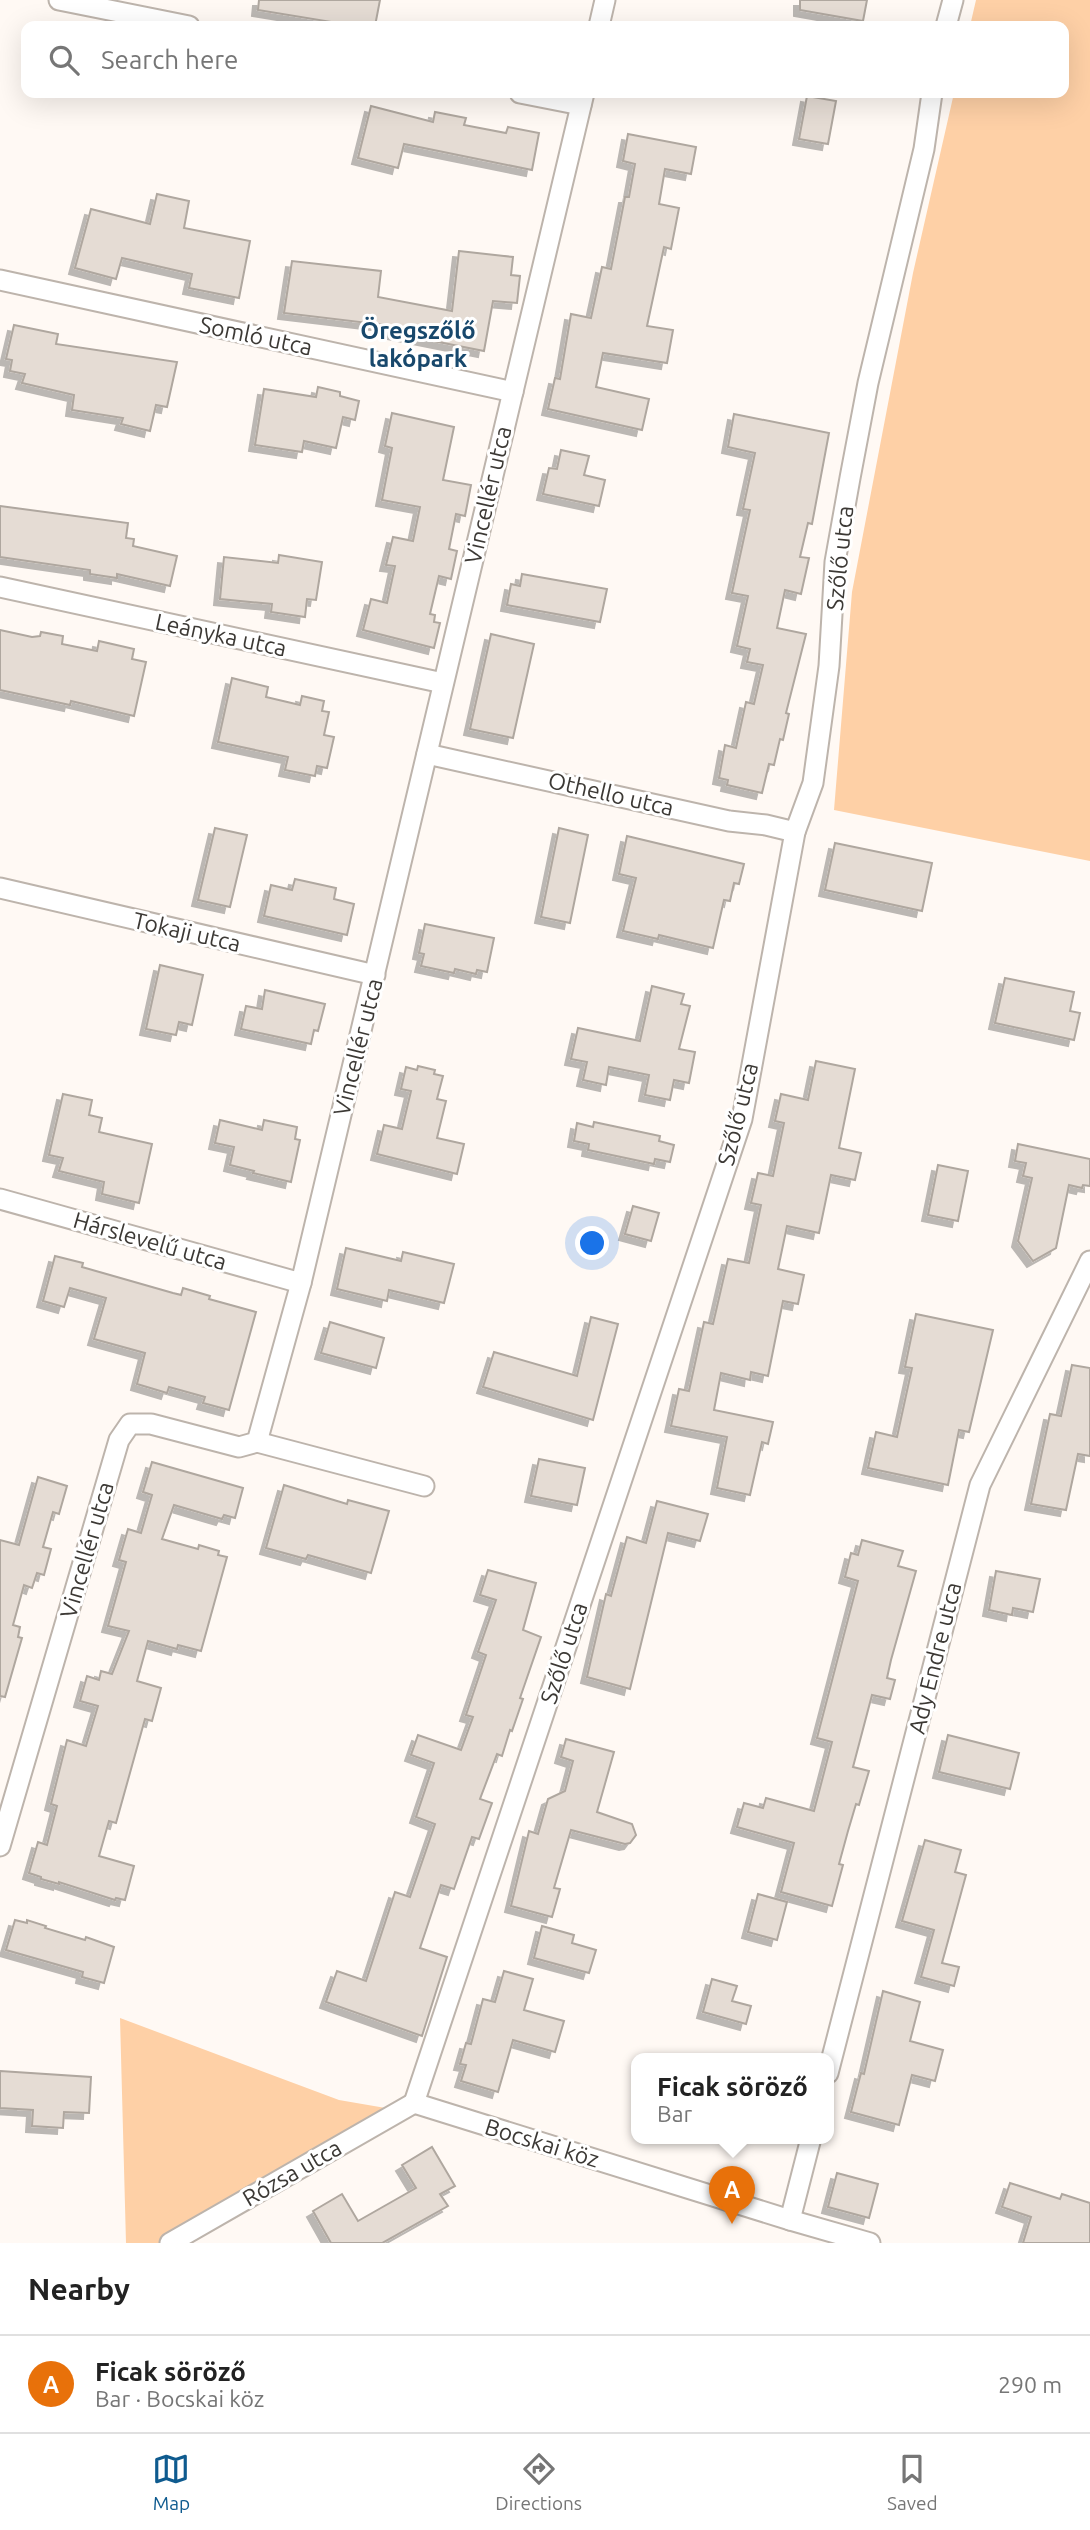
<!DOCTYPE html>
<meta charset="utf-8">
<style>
:root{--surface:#fff;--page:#f6f6f6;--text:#222;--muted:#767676;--line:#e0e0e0;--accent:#0f5b8f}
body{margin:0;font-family:Ubuntu,sans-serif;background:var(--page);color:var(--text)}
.you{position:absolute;left:593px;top:1244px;width:24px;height:24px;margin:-18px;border:5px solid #fff;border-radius:50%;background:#1a73e8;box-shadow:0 0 0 10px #1a73e833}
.badge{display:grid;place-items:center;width:46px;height:46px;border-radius:50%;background:var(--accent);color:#fff;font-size:23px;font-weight:700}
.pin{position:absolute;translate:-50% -58px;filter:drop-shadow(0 2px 4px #0008)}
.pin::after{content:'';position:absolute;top:37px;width:24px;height:21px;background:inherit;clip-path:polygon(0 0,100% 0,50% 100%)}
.popup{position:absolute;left:631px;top:2053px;width:203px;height:91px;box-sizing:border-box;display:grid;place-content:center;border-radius:14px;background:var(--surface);filter:drop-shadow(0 2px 5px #0005);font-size:23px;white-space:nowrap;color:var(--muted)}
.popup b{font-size:26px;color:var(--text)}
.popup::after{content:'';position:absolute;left:50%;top:100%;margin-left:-14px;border:14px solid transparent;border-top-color:var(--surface)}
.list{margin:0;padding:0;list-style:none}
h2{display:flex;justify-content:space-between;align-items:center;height:91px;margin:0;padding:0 28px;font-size:30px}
h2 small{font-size:23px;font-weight:400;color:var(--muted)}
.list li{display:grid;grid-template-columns:46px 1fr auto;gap:21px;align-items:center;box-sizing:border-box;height:98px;padding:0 28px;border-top:2px solid var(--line)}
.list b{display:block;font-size:26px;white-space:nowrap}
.list p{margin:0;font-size:23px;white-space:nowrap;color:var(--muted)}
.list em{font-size:23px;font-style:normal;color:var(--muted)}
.icon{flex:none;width:38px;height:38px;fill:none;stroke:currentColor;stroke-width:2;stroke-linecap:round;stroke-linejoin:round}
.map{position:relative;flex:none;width:1090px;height:2243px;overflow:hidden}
.search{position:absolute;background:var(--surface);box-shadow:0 7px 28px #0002;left:21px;right:21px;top:21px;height:77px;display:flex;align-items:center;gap:18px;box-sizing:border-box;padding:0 24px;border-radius:14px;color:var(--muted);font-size:26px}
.sheet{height:189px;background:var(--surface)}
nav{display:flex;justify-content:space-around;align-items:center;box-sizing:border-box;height:98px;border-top:2px solid var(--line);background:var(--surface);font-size:19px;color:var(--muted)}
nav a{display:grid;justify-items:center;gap:4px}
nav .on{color:var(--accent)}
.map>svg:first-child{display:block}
.green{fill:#fed0a6}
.building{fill:#e5dcd4;stroke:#afa79f;stroke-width:2;filter:url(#shadow)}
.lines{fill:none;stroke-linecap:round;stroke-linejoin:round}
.street-casing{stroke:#bdb4ac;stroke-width:23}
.street{stroke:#fff;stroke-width:19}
.labels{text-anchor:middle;stroke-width:6;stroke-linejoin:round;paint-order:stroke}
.street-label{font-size:23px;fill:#3c3935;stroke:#fff}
.neighbourhood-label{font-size:24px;font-weight:bold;fill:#18486c;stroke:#fff}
</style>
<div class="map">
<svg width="1090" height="2243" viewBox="0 0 1090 2243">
<defs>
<filter id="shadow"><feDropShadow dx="-6" dy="6" stdDeviation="0" flood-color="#0004"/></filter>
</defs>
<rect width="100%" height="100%" fill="#fff9f4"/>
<g class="green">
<path d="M976 0H1090V861L834 810 852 592 913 273 954 93H1064V26H970Z"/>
<path d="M120 2018 339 2100 403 2111 165 2243H126Z"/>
</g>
<g class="building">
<path d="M259 0H380L375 26H344V24L258 10Z"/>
<path d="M800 0H867L863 21 800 10Z"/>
<path d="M807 96 836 101 828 144 799 139Z"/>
<path d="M371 106 433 122 435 112 466 118 464 125 506 133 508 127 539 133 532 170 404 144 398 168 358 158Z"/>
<path d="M628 134 696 147 691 174 665 169 659 204 679 208 671 249 664 247 647 326 673 330 667 363 603 353 596 387 649 399 642 430 548 409 555 378 560 379 571 314 591 318 602 267 611 269 625 197H629L635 164 623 161Z"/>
<path d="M157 194 189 201 184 228 250 241 239 298 189 288 192 274 122 258 116 279 75 268 91 209 150 224Z"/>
<path d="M459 251 513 257 511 275 520 276 517 303 493 301 484 351 393 333 394 326 284 313 292 261 381 271 378 297 452 311Z"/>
<path d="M14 325 58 334 56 344 177 362 167 407 156 405 150 431 121 424 123 418 72 410 74 395 22 383 25 374 10 371 12 360 6 359Z"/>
<path d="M318 387 340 392V396L359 401 355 420 343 417 336 448 304 441 302 452 255 445 264 389 316 397Z"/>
<path d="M392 413 454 427 443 480 471 485 465 516 456 514 449 549 457 551 451 579 439 576 430 614 435 615 434 622 440 623 434 648 363 630 371 599 387 603 395 566 386 565 393 537 413 541 420 507 382 500 392 448 385 446Z"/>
<path d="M734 414 829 433 812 524 808 523 800 557 809 558 801 594 785 590 777 628 806 634 786 713 789 714 783 740 780 739 774 765 769 764 762 793 727 785 728 780 719 778 725 745 736 748 746 702 754 704 763 665 747 662 750 649 737 646 748 596 732 593 750 510 743 509 755 453 728 447Z"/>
<path d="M561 450 589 456 584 475 605 480 599 506 543 494 549 468 557 469Z"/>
<path d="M0 506 128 523 126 538 134 539 133 546 177 556 170 586 117 574V578L90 574V570L0 557Z"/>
<path d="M279 555 322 562 316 600 307 599 305 617 271 612 272 604 220 599 224 557 278 563Z"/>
<path d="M522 574 607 589 600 622 507 605 511 584 520 586Z"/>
<path d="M0 630 32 637 40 636 41 632 63 636 62 644 97 651 99 641 134 649 132 659 146 662 134 716 71 701 70 705 0 690Z"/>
<path d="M491 634 534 644 513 738 470 729Z"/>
<path d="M232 678 268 687 266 697 300 705 302 696 324 701 322 711 329 712 324 735 334 737 327 768 317 766 315 776 285 770 288 757 218 742Z"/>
<path d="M215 828 247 835 230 907 198 900Z"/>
<path d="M559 828 588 835 570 923 541 917Z"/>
<path d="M627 836 744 864 739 884 734 883 730 901 724 900 713 948 659 935 658 939 623 931 636 878 619 874Z"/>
<path d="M835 843 932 863 922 911 825 890Z"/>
<path d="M295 879 336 888 334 899 354 904 347 935 264 916 271 885 292 890Z"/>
<path d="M425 924 494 938 487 972 477 970 476 974 455 969 454 973 421 966 424 954 419 953Z"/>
<path d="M160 965 203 975 192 1025 179 1022 176 1035 146 1029Z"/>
<path d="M1005 978 1074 992 1070 1011 1080 1013 1074 1040 995 1023Z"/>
<path d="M652 986 684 994 681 1004 690 1006 679 1049 695 1052 689 1083 674 1080 670 1100 645 1095 649 1075 609 1067 606 1085 583 1080 587 1062 571 1059 578 1028 640 1041Z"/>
<path d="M265 990 325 1004 318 1031 314 1030 311 1044 241 1029 246 1006 262 1009Z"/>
<path d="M816 1061 855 1069 839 1148 861 1153 855 1180 831 1175 819 1233 787 1226 778 1269 804 1275 798 1304 783 1301 768 1376 751 1372 750 1380 721 1373 714 1410 773 1422 768 1444 762 1442 750 1495 717 1488 727 1437 671 1426 679 1389 689 1391 704 1322 713 1324 728 1259 749 1263 761 1205 751 1203 758 1173 773 1176 784 1123 775 1121 781 1094 808 1100Z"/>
<path d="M418 1066 435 1070 434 1074 443 1076 437 1099 446 1101 437 1138 464 1144 457 1174 377 1154 384 1125 402 1129 411 1091 401 1089 406 1067 417 1070Z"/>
<path d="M63 1094 92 1100 89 1115 102 1118 99 1132 152 1144 139 1203 102 1194 104 1182 59 1171 63 1158 49 1155Z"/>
<path d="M220 1120 262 1130 264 1120 297 1127 295 1139 300 1140 291 1182 253 1173 254 1171 230 1165 234 1147 215 1143Z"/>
<path d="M594 1122 660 1136 659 1141 674 1145 670 1162 655 1159 654 1164 588 1150 589 1144 574 1141 577 1123 593 1127Z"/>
<path d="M1018 1144 1090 1159V1186L1083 1185 1082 1188 1069 1185 1056 1248 1033 1261 1018 1241 1032 1178 1023 1176 1026 1163 1015 1161Z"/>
<path d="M938 1165 968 1171 958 1221 928 1215Z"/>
<path d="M633 1206 659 1213 651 1241 625 1234Z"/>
<path d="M346 1248 401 1261 403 1252 454 1264 444 1303 389 1290 387 1301 337 1289Z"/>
<path d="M55 1256 83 1263 82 1267 173 1293 181 1295 183 1288 210 1296 209 1299 256 1312 229 1410 203 1403 205 1397 169 1387 167 1393 137 1384 145 1353 94 1339 106 1298 70 1288 64 1307 43 1301Z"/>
<path d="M916 1314 993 1330 969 1432 959 1430 948 1485 868 1468 876 1432 897 1437 912 1368 905 1367Z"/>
<path d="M591 1317 618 1324 593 1420 483 1387 494 1352 577 1376Z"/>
<path d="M330 1322 384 1338 376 1368 321 1353Z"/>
<path d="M1072 1365 1090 1368V1456L1078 1454 1066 1510 1031 1504 1050 1414 1061 1416Z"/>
<path d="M539 1459 585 1468 577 1505 531 1496Z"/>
<path d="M152 1462 243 1488 235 1518 224 1515 222 1519 174 1505 162 1539 198 1549 199 1545 219 1551 218 1555 227 1557 201 1651 178 1645 177 1649 148 1641 137 1681 161 1688 152 1721 145 1719 116 1823 109 1821 99 1856 134 1866 125 1900 116 1898 115 1900 59 1882V1884L41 1879V1877L29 1873 38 1842 47 1845 57 1806 51 1804 67 1740 86 1746 98 1706 80 1701 87 1676 99 1680 101 1671 112 1674 129 1631 108 1626 126 1562 119 1560 128 1529 141 1533 152 1495 143 1492Z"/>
<path d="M38 1477 67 1486 59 1514 53 1512 43 1547 51 1549 44 1575 37 1573 32 1588 24 1585 13 1625 20 1627 18 1637 22 1638 5 1697 0 1696V1540L19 1545Z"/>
<path d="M284 1485 347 1504 348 1500 389 1511 371 1573 308 1555 306 1559 266 1548Z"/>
<path d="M657 1501 708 1514 700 1541 668 1533 630 1689 587 1677 606 1594 611 1596 627 1537 646 1543Z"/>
<path d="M862 1540 903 1551 898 1566 916 1571 891 1660 887 1678 895 1680 890 1699 872 1695 853 1767 869 1771 859 1805 856 1804 848 1831 839 1864 843 1865 832 1906 781 1892 794 1843 737 1827 744 1803 763 1808 766 1798 814 1811 832 1742 817 1738 858 1581 845 1577 851 1553 858 1555Z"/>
<path d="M488 1570 536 1583 523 1630 541 1637 520 1698 523 1699 512 1731 510 1730 502 1756 497 1754 480 1799 492 1803 479 1839 472 1837 454 1889 441 1885 420 1948 447 1957 422 2036 326 2002 337 1971 366 1981 395 1892 410 1897 435 1824 416 1817 434 1763 411 1755 418 1735 461 1750 473 1717 466 1715 486 1655 478 1652 496 1600 480 1595Z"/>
<path d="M996 1571 1040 1579 1033 1612 1013 1608 1012 1615 989 1610Z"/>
<path d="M948 1735 1019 1753 1010 1789 939 1772Z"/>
<path d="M566 1739 614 1752 597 1812 632 1824 636 1835 630 1843 625 1844 571 1830 554 1888 560 1889 552 1917 511 1906 529 1831 538 1834 548 1799 565 1791 573 1761 561 1757Z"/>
<path d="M925 1840 961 1850 955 1872 966 1875 942 1963 959 1967 954 1986 921 1977 934 1930 902 1921Z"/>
<path d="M758 1894 787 1902 777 1940 748 1932Z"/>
<path d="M15 1920 27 1923V1920L46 1926 45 1928 85 1940 86 1937 114 1947 104 1983 82 1977 83 1972 6 1950Z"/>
<path d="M542 1926 574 1935 572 1943 596 1950 589 1973 534 1958Z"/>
<path d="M504 1971 533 1979 524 2010 564 2021 555 2052 513 2040 498 2092 461 2081 466 2065 460 2064 466 2043 471 2044 483 1999 495 2002Z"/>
<path d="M712 1979 737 1986 732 2001 751 2006 746 2024 703 2012Z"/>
<path d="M883 1991 920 2002 910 2041 943 2050 935 2081 912 2075 899 2125 851 2112 861 2073 864 2074Z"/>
<path d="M0 2071 91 2077 89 2113 64 2112 63 2128 32 2126 33 2110 0 2108Z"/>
<path d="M432 2147 455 2186 440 2194 448 2206 382 2243H331L313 2211 342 2194 358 2221 416 2188 402 2165Z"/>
<path d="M837 2173 878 2184 869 2218 828 2207Z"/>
<path d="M1010 2183 1060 2199 1062 2194 1090 2203V2243H1023L1031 2217 1002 2207Z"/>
</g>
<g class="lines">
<g class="street-casing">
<g id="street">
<path d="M59 0 189 26"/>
<path d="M599 26 605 0"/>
<path d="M946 26 953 0"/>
<path d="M520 93 581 105"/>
<path d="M0 280 513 392"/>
<path d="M0 587 443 683"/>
<path d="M427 754 729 821 766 825 795 832"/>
<path d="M0 888 375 975"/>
<path d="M0 1199 301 1283"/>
<path d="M257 1442 424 1486"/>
<path d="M0 1846 119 1440 130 1424H151L239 1447 257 1442 301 1283 584 93"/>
<path d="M828 2073 980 1485 1090 1261"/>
<path d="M414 2103 742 1119 795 832 813 783 829 666 835 562 850 478 868 383 924 149 932 93"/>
<path d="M414 2103 790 2220 870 2243"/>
<path d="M790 2220 811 2138"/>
<path d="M170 2243 414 2103"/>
</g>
</g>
<use href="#street" class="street"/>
</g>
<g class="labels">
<g class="street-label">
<text transform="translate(256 336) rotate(12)" y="8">Somló utca</text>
<text transform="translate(488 495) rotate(-77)" y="8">Vincellér utca</text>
<text transform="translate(840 558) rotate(-84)" y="8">Szőlő utca</text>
<text transform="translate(221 635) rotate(12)" y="8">Leányka utca</text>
<text transform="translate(611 794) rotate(13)" y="8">Othello utca</text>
<text transform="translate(187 932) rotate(13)" y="8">Tokaji utca</text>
<text transform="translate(358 1047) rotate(-76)" y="8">Vincellér utca</text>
<text transform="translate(738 1114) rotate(-76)" y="8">Szőlő utca</text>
<text transform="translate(150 1241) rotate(16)" y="8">Hárslevelű utca</text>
<text transform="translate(87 1550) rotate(-74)" y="8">Vincellér utca</text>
<text transform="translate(564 1653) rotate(-72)" y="8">Szőlő utca</text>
<text transform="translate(935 1658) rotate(-76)" y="8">Ady Endre utca</text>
<text transform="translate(542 2143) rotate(17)" y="8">Bocskai köz</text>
<text transform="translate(292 2173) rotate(-30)" y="8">Rózsa utca</text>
</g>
<g class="neighbourhood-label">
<text x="418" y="339">Öregszőlő<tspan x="418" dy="28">lakópark</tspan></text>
</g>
</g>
</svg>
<div class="you"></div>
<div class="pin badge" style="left:732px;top:2224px;background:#e8710a">A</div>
<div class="popup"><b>Ficak söröző</b>Bar</div>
<div class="search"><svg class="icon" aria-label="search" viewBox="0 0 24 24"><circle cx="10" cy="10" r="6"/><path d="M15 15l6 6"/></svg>Search here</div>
</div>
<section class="sheet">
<h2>Nearby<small></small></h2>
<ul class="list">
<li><span class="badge" style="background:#e8710a">A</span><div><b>Ficak söröző</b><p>Bar · Bocskai köz</p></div><em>290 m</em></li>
</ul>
</section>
<nav>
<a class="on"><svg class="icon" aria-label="map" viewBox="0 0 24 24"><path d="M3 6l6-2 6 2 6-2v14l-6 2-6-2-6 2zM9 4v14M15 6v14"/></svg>Map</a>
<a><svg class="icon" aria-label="directions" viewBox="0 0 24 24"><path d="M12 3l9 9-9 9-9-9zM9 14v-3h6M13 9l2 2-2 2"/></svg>Directions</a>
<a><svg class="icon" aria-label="saved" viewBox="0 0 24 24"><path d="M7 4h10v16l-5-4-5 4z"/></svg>Saved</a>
</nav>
